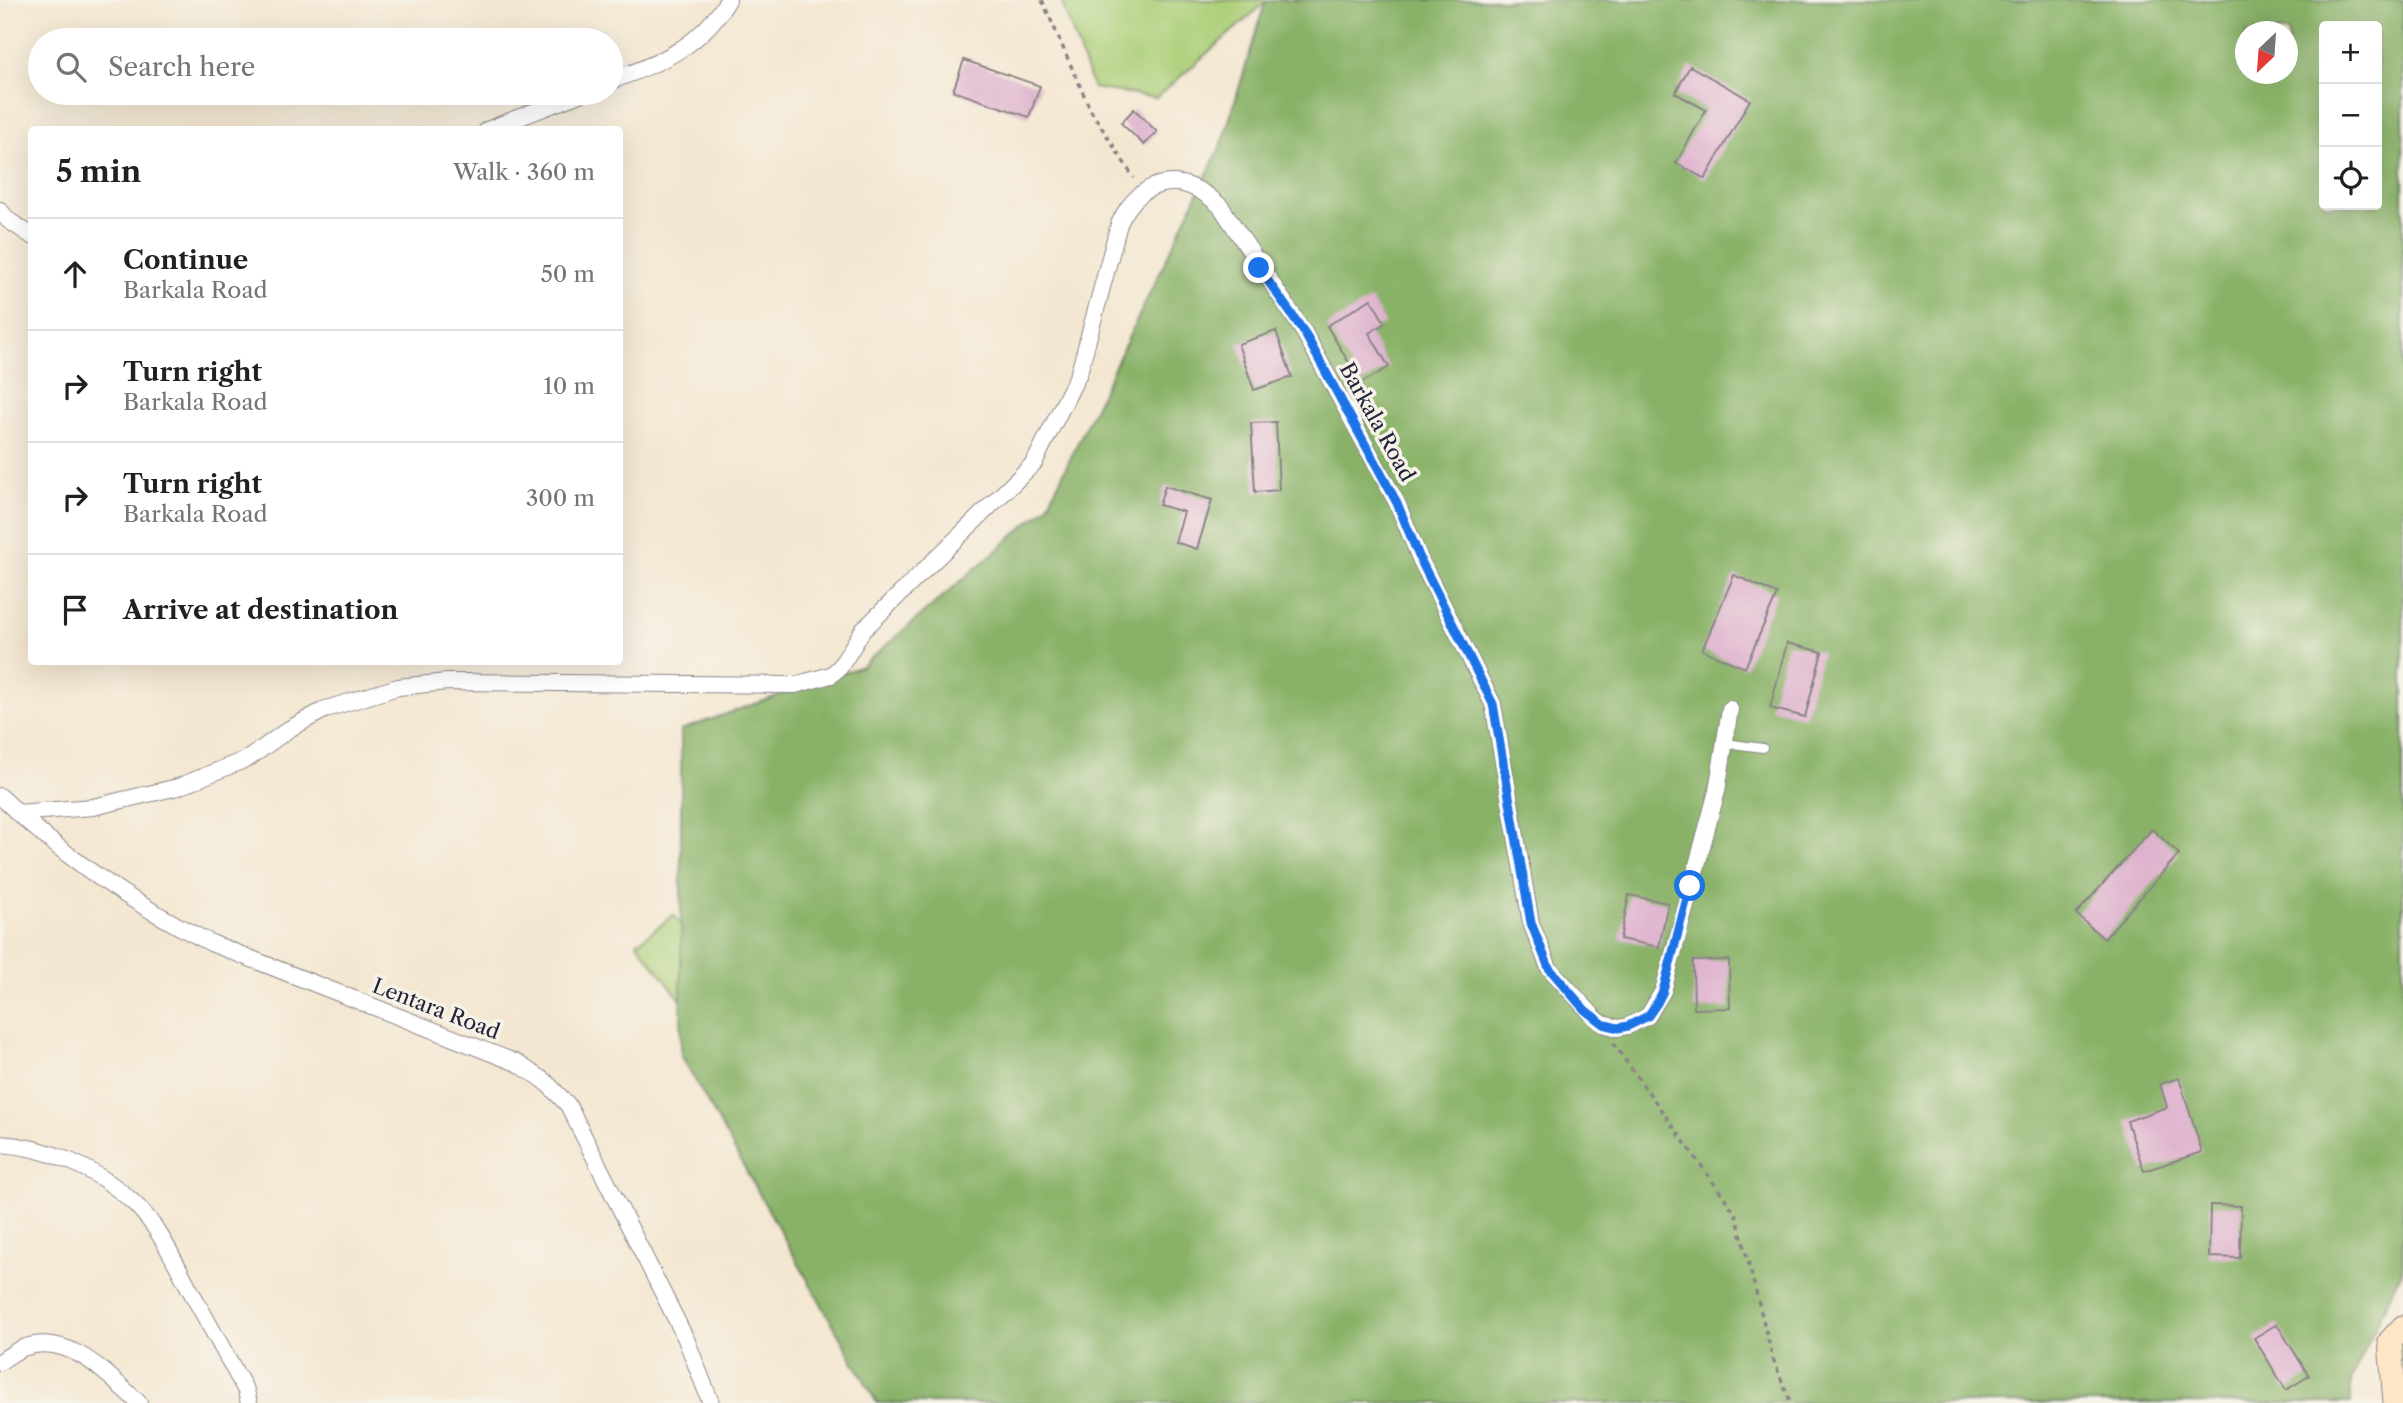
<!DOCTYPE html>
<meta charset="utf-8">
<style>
:root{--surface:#fff;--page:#f6f6f6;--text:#202124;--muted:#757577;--line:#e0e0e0}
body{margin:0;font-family:"Libre Caslon Text",serif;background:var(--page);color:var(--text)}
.controls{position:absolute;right:21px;top:21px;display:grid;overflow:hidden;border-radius:7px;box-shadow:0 7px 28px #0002}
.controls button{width:63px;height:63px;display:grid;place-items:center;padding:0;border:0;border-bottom:2px solid var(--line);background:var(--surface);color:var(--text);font:35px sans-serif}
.compass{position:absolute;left:2235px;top:21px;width:63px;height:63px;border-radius:50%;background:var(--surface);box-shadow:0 7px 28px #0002;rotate:205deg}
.stop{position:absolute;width:21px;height:21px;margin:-16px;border:5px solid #1a73e8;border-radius:50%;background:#fff}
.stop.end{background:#1a73e8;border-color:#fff;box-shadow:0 2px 7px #0008}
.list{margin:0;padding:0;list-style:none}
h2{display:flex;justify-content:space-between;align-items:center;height:91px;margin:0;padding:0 28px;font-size:30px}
h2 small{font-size:23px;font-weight:400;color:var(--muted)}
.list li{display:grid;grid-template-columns:46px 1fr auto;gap:21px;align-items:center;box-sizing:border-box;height:112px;padding:0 28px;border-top:2px solid var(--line)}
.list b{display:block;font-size:26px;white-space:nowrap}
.list p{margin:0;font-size:23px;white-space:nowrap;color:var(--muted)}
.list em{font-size:23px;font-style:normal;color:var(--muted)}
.icon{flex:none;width:38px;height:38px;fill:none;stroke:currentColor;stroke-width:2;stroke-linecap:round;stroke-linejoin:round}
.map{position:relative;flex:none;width:2403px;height:1403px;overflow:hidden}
.search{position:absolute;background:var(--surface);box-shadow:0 7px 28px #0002;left:28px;top:28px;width:595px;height:77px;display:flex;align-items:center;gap:18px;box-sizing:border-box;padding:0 24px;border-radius:38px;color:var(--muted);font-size:26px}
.panel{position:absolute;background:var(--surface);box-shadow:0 7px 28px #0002;left:28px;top:126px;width:595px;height:539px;border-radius:7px}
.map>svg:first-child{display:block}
.green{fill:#accf78;stroke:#67785a;stroke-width:2}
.forest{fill:#89b268;stroke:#566a52;stroke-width:2;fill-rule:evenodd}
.building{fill:#deb2ce}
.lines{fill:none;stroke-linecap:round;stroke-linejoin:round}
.lane-casing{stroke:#8b8486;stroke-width:10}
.street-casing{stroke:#8b8486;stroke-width:18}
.secondary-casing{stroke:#8b8486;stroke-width:25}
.path{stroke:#8b8486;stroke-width:3.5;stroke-dasharray:5 5;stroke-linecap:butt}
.lane{stroke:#fff;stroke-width:8}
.street{stroke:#fff;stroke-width:16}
.secondary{stroke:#fee5c5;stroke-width:23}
.route{stroke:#1a73e8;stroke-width:9}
.labels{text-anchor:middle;stroke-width:7;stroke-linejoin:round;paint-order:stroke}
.street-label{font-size:21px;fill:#22223b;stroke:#f7f3e8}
</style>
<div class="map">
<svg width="2403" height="1403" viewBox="0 0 2403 1403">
<rect width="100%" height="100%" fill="#f7f3e8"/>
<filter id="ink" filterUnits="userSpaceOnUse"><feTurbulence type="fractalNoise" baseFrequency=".0143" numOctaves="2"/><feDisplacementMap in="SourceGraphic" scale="14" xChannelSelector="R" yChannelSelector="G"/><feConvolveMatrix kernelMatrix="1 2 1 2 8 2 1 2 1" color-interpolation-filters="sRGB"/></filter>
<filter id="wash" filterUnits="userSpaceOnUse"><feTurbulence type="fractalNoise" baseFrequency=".00686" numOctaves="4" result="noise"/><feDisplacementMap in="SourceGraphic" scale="28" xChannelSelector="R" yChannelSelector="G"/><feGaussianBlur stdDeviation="1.57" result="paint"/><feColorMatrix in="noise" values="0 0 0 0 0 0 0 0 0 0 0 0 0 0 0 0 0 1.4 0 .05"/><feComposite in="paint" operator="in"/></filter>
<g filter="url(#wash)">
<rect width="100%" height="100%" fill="#f4e7d1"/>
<g class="green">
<path d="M1061 0H1268L1156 98 1093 88Z"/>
<path d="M674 915 732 990 695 1018 637 943Z"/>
</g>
<path class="forest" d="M1268 0H2403V1267L2351 1380V1403H877L681 1055V730L862 666 1047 507 1223 141 1265 3ZM2324 26H2377V205H2324ZM2246 32H2288V74H2246Z"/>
<g id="blocks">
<g class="building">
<path d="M964 60 1040 86 1029 117 953 91Z"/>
<path d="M1690 66 1750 100 1705 179 1676 163 1706 110 1675 93Z"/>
<path d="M1134 109 1157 132 1144 145 1121 123Z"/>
<path d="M1371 299 1385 323 1369 333 1389 367 1361 383 1327 326Z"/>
<path d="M1276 331 1292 377 1254 390 1238 344Z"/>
<path d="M1276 422 1279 490 1255 492 1251 423Z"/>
<path d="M1165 486 1212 500 1197 549 1175 542 1184 512 1159 505Z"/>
<path d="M1734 575 1777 594 1745 668 1702 650Z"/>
<path d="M1787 643 1822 652 1805 717 1770 708Z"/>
<path d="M2152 829 2179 854 2104 939 2076 914Z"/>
<path d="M1629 895 1668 903 1659 947 1620 939Z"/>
<path d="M1729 960 1730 1008 1694 1009 1693 961Z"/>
<path d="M2179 1078 2202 1152 2144 1171 2127 1121 2167 1107 2160 1084Z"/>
<path d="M2210 1205 2241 1206 2240 1258 2209 1257Z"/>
<path d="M2277 1324 2309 1376 2286 1390 2254 1338Z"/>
</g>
</g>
</g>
<g filter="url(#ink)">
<use href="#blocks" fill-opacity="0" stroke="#8b8486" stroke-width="2"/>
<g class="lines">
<g class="lane-casing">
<path id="lane" d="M1725 743 1763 748"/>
</g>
<g class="street-casing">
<g id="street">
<path d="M611 81C661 62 699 48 728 0"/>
<path d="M487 130 582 93"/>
<path d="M0 210 8 220 32 236"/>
<path d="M0 796C64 858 132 904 211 943L517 1063 545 1081 568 1105 686 1339 711 1403"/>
<path d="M17 813 93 807 178 787 249 758 289 729 326 709 398 687 447 682 795 685 831 675 840 667 863 630 1034 463 1079 373 1119 224C1141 176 1184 170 1221 207L1304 332 1397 503 1421 561 1493 704 1531 923 1549 968 1596 1019 1603 1024 1618 1028 1628 1026 1648 1016 1663 991 1717 791 1730 709"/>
<path d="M0 1144C49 1147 98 1169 134 1203 159 1227 173 1258 189 1288 208 1322 227 1357 246 1391L249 1403"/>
<path d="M0 1362C7 1357 15 1351 23 1348 70 1331 108 1376 139 1403"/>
</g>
</g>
<g class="secondary-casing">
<path id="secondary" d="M2395 1403 2390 1341 2403 1327"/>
</g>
<g class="path">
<path d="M1042 0 1091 111 1134 178"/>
<path d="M1613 1043 1736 1214 1773 1359 1791 1403"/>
</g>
<use href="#lane" class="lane"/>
<use href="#street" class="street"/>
<use href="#secondary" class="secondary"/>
</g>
</g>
<g class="lines" filter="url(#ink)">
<path class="route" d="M1259 268 1304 332 1397 503 1421 561 1493 704 1531 923 1549 968 1585 1010 1603 1024 1618 1028 1628 1026 1648 1016 1657 1003 1663 991 1690 886"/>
</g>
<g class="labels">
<g class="street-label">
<text transform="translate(1377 422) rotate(61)" y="7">Barkala Road</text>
<text transform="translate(436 1009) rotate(21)" y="7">Lentara Road</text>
</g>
</g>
</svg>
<div class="controls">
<button>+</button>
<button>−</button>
<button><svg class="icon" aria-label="locate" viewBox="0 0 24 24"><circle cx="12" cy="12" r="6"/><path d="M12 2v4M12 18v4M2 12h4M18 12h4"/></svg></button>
</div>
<svg class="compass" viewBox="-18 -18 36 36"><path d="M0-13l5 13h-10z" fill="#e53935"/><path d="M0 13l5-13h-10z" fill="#757577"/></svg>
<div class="stop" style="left:1690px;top:886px"></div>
<div class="stop end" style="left:1259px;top:268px"></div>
<div class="search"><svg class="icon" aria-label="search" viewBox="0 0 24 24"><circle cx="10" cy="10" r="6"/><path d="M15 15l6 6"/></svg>Search here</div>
<section class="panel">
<h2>5 min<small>Walk · 360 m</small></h2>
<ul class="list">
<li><svg class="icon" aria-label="ahead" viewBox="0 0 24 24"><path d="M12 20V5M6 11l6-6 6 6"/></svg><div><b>Continue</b><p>Barkala Road</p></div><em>50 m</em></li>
<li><svg class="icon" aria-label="right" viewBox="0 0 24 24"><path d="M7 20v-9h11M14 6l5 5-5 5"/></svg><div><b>Turn right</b><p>Barkala Road</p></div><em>10 m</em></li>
<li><svg class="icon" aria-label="right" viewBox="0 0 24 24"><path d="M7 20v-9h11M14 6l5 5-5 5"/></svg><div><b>Turn right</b><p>Barkala Road</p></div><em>300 m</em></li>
<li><svg class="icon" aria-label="arrive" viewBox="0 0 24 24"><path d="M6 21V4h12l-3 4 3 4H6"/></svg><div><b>Arrive at destination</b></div></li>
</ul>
</section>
</div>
